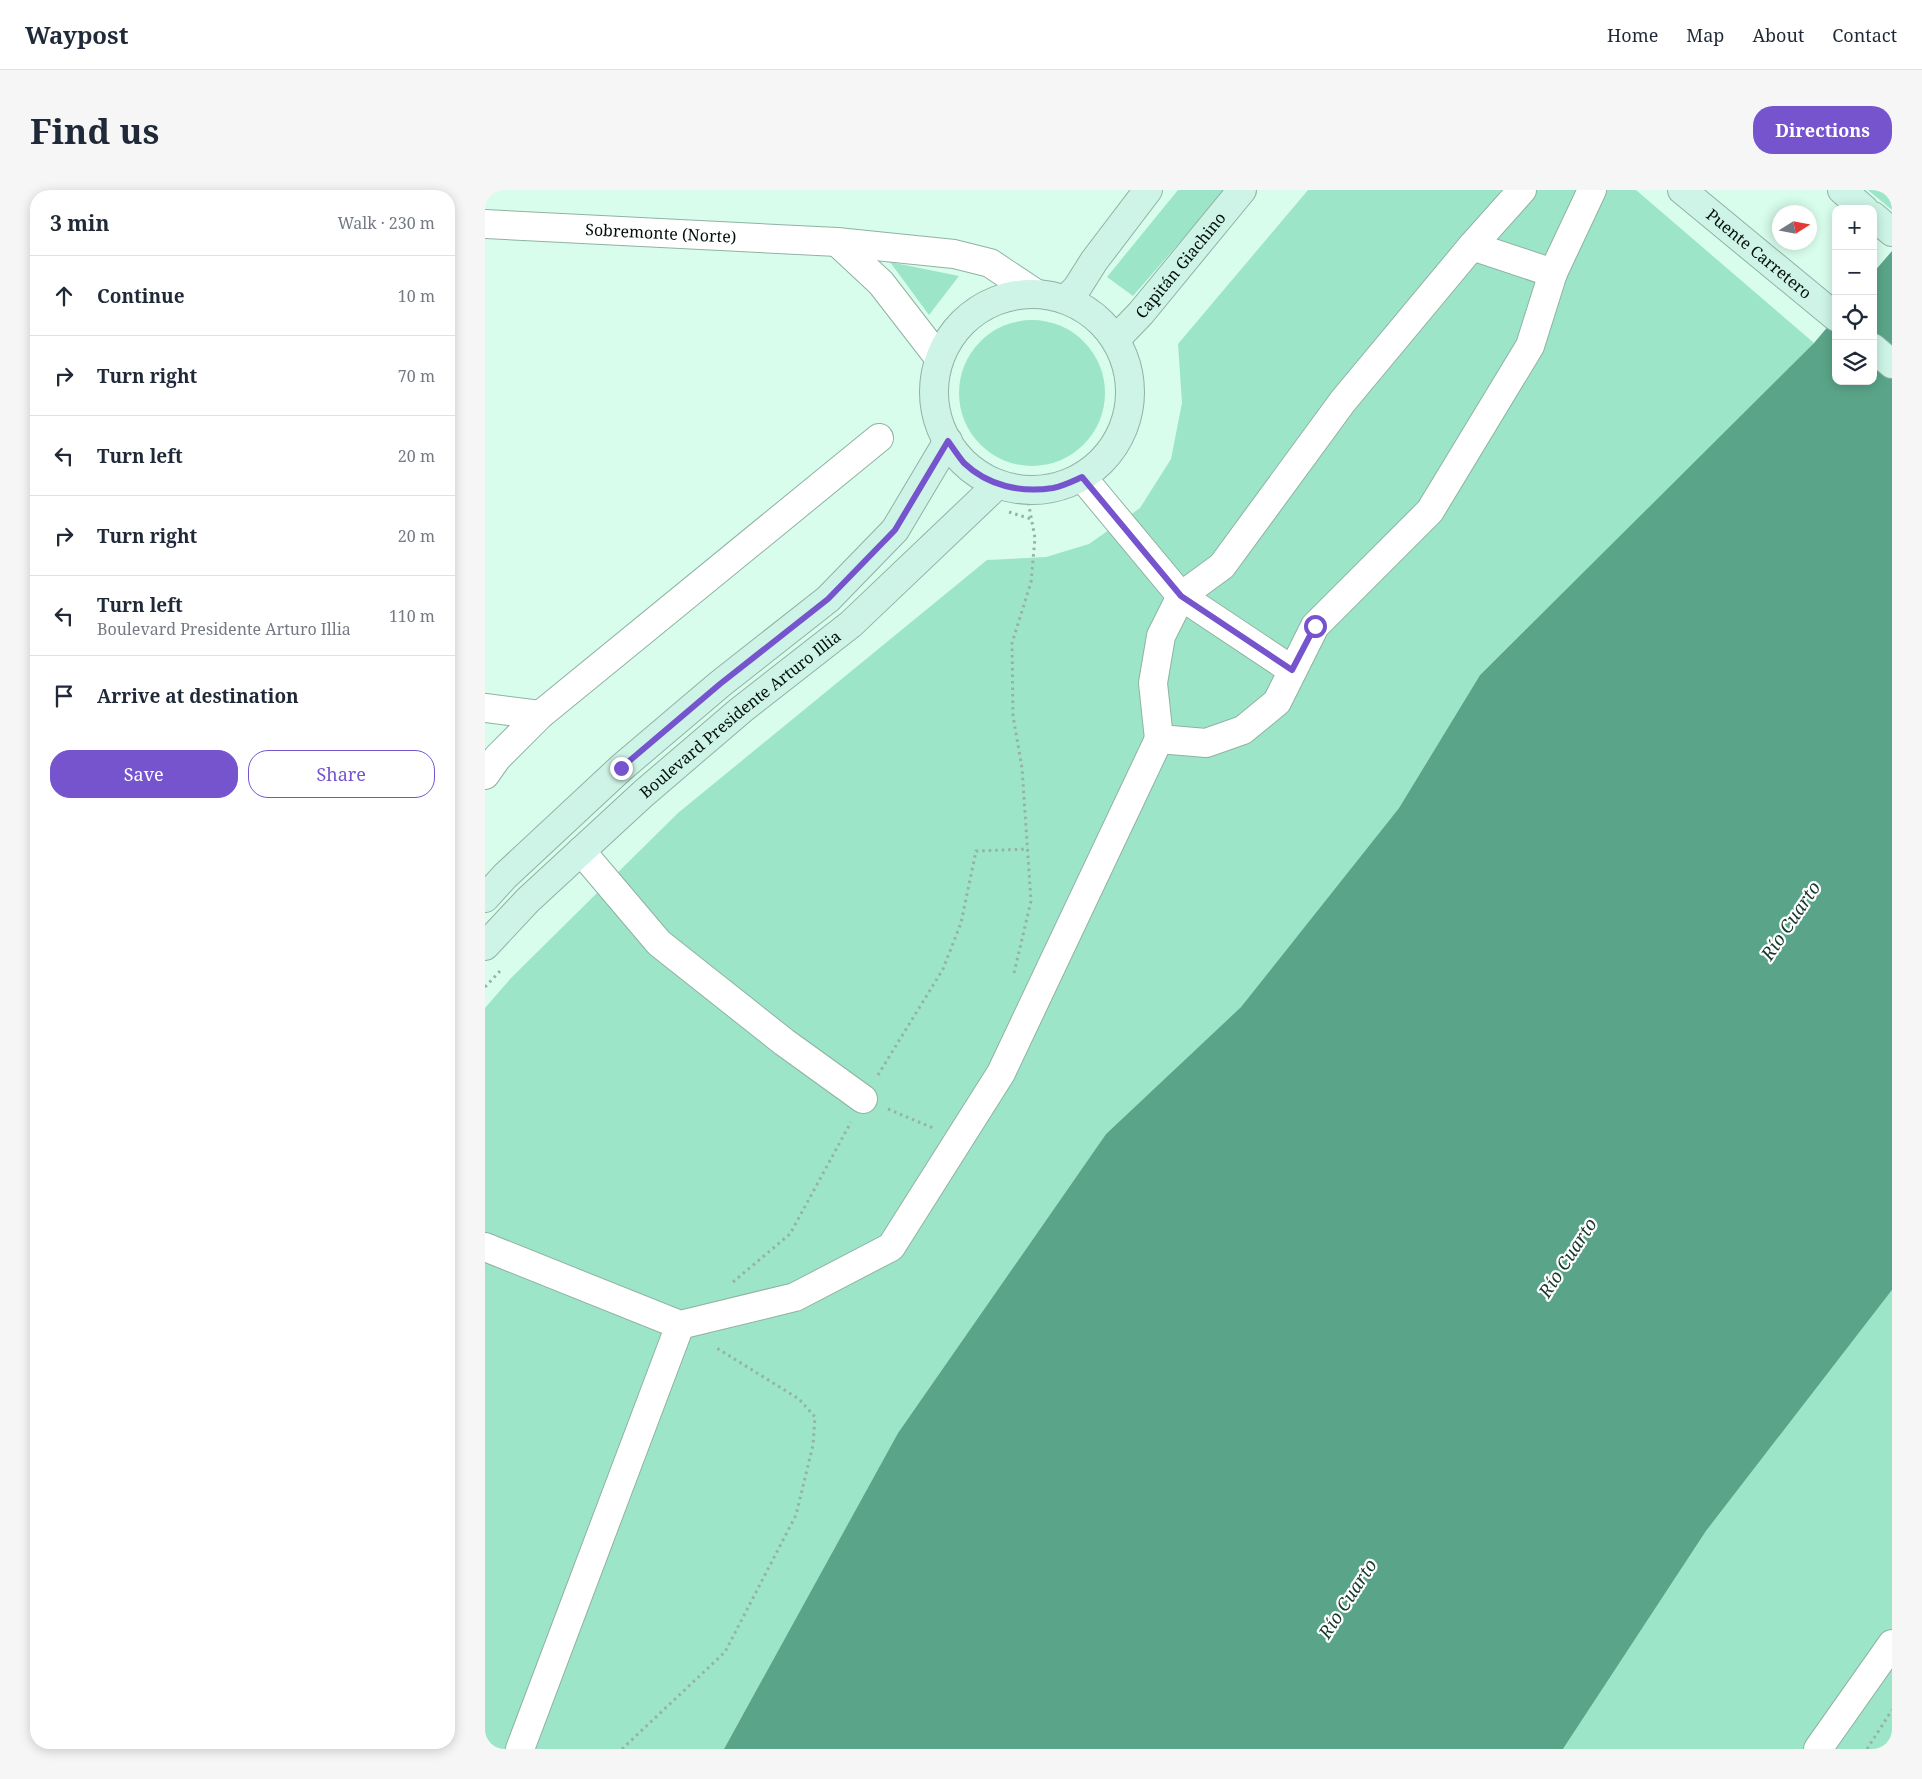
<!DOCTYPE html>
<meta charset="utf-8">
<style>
:root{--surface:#fff;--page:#f6f6f7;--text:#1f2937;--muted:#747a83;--line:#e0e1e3;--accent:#7554ce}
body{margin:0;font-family:"Noto Serif",serif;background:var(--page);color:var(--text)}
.controls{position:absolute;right:15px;top:15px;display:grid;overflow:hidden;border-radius:10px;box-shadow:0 2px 12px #0003}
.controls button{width:45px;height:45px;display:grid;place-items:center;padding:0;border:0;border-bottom:1px solid var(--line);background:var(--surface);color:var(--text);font:25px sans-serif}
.compass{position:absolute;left:1287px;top:15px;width:45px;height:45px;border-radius:50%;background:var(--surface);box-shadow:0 2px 12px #0003;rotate:79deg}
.stop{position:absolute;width:15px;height:15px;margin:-11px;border:4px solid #7554ce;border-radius:50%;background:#fff}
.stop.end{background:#7554ce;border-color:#fff;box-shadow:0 1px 5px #0008}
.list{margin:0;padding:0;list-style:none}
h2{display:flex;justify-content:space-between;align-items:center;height:65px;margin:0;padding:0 20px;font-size:21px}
h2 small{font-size:16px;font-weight:400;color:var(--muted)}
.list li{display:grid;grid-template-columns:32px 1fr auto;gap:15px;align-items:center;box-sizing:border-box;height:80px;padding:0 20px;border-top:1px solid var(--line)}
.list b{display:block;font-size:19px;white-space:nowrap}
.list p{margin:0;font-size:16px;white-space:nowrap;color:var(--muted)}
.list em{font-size:16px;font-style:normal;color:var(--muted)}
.actions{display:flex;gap:10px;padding:15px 20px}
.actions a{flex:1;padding:11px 0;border:1px solid var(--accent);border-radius:20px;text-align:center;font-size:18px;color:var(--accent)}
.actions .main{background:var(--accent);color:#fff}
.icon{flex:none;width:28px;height:28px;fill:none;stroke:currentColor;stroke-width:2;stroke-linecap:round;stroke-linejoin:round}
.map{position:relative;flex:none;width:1407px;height:1559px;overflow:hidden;border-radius:20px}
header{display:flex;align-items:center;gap:30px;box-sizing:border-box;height:70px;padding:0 25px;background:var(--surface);border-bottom:1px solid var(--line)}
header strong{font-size:24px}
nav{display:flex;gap:28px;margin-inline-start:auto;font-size:18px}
.intro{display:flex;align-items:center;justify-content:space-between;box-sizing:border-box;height:120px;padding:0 30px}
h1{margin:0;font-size:35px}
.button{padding:12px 22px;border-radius:20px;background:var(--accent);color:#fff;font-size:18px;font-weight:700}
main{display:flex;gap:30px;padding:0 30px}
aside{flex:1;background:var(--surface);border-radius:20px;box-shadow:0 2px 12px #0003}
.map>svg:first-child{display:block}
.green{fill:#9de5c8}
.water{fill:#5aa589}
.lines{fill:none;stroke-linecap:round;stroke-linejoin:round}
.minor-casing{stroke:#8fb2a3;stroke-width:30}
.secondary-casing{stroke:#8fb2a3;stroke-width:30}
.path{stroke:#95b2a5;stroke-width:3;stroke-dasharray:2.5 4;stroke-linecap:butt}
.minor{stroke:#fff;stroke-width:28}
.secondary{stroke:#cdf4e7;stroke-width:28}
.route{stroke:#7554ce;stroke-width:6}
.labels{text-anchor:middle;stroke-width:4.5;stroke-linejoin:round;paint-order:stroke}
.street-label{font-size:16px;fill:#040f0a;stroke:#fff}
.water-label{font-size:18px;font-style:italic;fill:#14382b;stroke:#fff}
</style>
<header>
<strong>Waypost</strong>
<nav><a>Home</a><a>Map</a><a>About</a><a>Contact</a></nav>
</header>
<div class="intro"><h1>Find us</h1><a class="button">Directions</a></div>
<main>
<aside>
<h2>3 min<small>Walk · 230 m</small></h2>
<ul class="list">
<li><svg class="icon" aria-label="ahead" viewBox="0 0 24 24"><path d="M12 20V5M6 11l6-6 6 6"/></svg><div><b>Continue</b></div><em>10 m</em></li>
<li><svg class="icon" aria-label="right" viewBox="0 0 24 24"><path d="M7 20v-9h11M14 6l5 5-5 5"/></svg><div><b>Turn right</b></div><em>70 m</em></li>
<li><svg class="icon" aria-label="left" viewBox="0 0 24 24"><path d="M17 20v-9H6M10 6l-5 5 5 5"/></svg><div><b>Turn left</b></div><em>20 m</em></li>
<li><svg class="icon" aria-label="right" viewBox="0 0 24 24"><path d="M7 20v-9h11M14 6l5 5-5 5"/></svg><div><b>Turn right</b></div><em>20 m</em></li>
<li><svg class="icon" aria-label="left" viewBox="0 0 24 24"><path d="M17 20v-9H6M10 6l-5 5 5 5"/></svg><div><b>Turn left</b><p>Boulevard Presidente Arturo Illia</p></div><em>110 m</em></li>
<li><svg class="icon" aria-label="arrive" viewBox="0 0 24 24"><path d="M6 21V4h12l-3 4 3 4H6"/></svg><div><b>Arrive at destination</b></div></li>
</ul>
<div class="actions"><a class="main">Save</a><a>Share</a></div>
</aside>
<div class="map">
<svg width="1407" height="1559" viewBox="0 0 1407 1559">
<rect width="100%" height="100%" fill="#d8fded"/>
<g class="green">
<path d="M693 0H740L648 106 622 87Z"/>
<path d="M823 0H1151L1329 153 995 485 914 618 756 817 621 944 413 1243 239 1559H0V818L26 788 193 623 502 370 561 367 604 354 655 318 686 269 697 213 693 154Z"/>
<path d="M1383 0H1407V20Z"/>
<path d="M405 72 474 86 444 125Z"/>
<circle cx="547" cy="203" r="73"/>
<path d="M1407 1100V1559H1078L1221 1341Z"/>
</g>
<path class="water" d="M1407 61V1100L1221 1341 1078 1559H239L413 1243 621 944 756 817 914 618 995 485 1329 153 1351 127V191H1388V83Z"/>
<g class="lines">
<g class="minor-casing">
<g id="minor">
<path id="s1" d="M0 34 352 52 469 64 505 73 550 103"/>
<path d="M352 52 396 93 454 168"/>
<path d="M987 56 1068 83"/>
<path d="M597 287 696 406 807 480"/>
<path d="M0 518 55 525"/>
<path d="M674 549 668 493 676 446 696 406 737 376 858 211 987 56 1037 0"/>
<path d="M0 585 12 568 55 525 394 248"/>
<path d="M96 661 174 753 299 852 378 909"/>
<path d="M0 1057 195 1135 310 1107 406 1057 516 883 674 549 721 553 758 540 792 512 830 436 945 321 1045 156 1068 83 1107 0"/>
<path d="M35 1559 195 1135"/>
<path d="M1333 1559 1407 1454"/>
</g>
</g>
<g class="secondary-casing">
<g id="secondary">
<path id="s2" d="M1197 0 1351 127"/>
<path d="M1357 0 1379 19"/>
<path d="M1388 26 1407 42"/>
<circle cx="547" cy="202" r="98"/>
<path d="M581 109 592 98 609 71 663 0"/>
<path id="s3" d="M631 149 656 123 757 0"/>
<path d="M1388 158 1407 174"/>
<path d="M0 708 20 686 136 578 235 494 343 409 410 340 463 251"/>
<path id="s4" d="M0 756 43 710 159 603 256 520 366 434 513 294"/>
</g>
</g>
<g class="path">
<path d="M524 322 546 329"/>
<path d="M529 783 546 711 537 578 528 526 527 453 546 392 550 348 541 300"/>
<path d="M0 797 15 781"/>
<path d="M393 885 458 779 476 733 491 661 543 659"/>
<path d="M403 919 448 938"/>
<path d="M248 1092 305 1044 366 932"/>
<path d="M137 1559 240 1462 311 1325 328 1255 330 1227 314 1209 230 1157"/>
<path d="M1382 1559 1407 1520"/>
</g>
<use href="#minor" class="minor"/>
<use href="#secondary" class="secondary"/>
</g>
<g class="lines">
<path class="route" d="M136 578 235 494 343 409 410 340 463 251C468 258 473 266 479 273 503 296 536 303 568 298 578 296 588 291 597 287L696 406 807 480 830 436"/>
</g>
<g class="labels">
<g class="street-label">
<text dy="6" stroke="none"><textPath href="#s1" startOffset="176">Sobremonte (Norte)</textPath></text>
<text dy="6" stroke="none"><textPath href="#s2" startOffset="100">Puente Carretero</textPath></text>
<text dy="6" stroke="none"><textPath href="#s3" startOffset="98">Capitán Giachino</textPath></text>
<text dy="6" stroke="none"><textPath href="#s4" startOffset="345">Boulevard Presidente Arturo Illia</textPath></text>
</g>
<g class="water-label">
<text transform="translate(1306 731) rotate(-56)" y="6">Río Cuarto</text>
<text transform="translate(1083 1068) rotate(-57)" y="6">Río Cuarto</text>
<text transform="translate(863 1409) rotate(-57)" y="6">Río Cuarto</text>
</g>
</g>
</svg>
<div class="controls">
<button>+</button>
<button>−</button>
<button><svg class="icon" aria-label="locate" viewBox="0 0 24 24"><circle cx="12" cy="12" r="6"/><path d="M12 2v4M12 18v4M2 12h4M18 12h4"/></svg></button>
<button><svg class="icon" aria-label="layers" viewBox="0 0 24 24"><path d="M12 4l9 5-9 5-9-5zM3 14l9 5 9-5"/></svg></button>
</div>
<svg class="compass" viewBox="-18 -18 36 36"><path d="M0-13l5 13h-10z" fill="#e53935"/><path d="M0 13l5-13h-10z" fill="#747a83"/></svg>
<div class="stop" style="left:830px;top:436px"></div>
<div class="stop end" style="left:136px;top:578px"></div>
</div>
</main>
